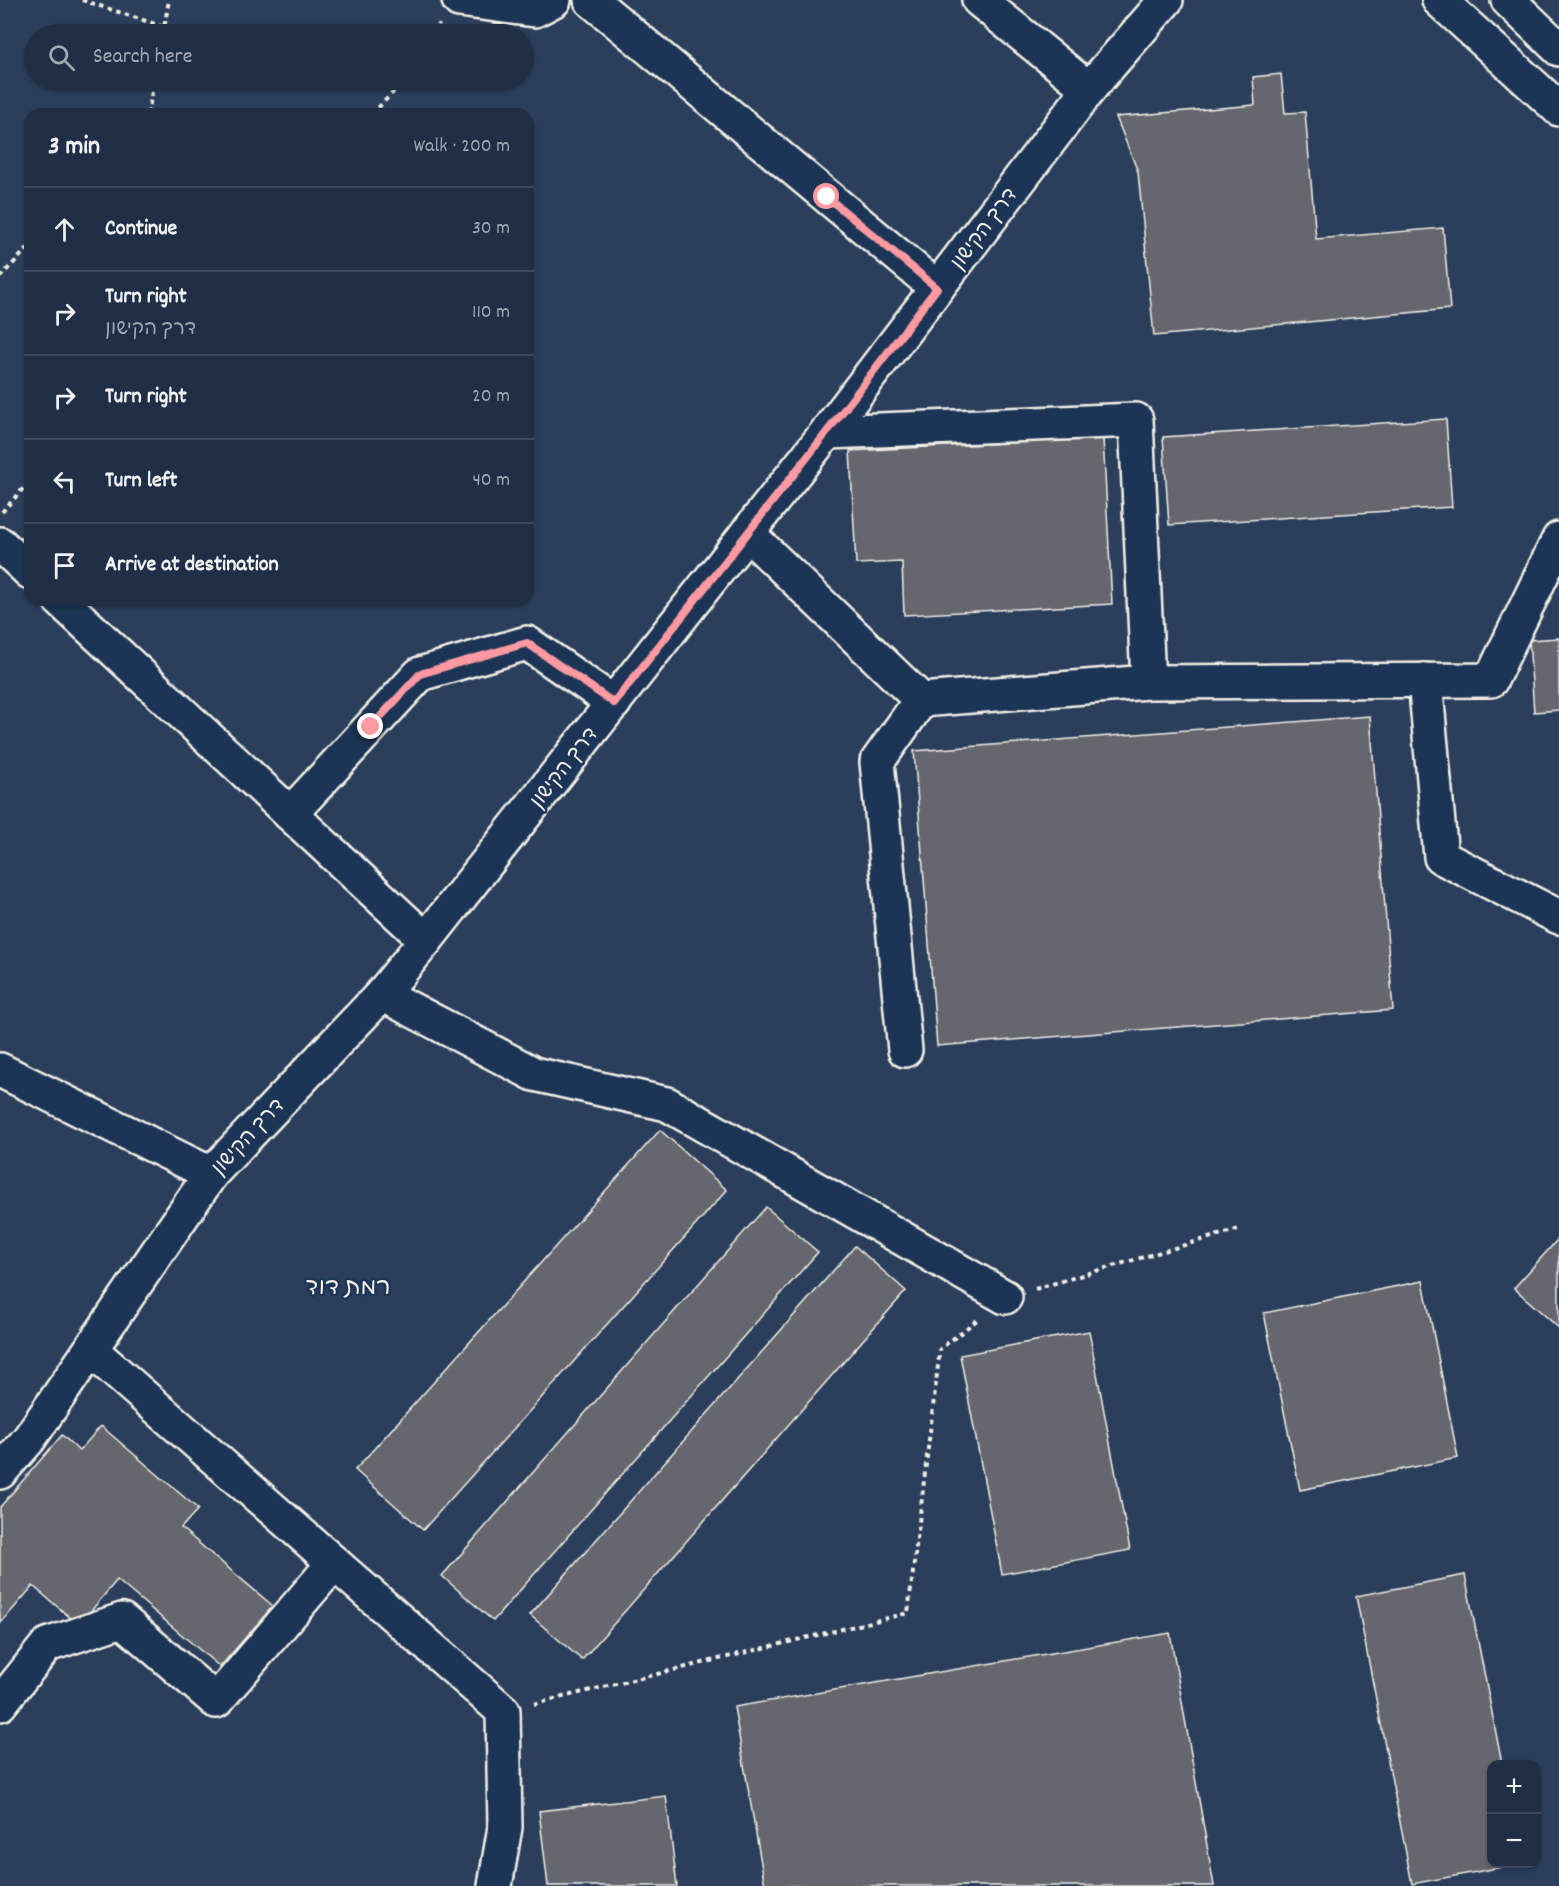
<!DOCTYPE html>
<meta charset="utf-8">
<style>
:root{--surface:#202f45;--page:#28374c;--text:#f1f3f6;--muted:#a2a9b3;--line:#3d4a5e}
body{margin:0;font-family:Dekko,"Playpen Sans Hebrew",sans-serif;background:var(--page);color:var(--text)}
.controls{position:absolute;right:18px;bottom:18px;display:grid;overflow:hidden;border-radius:12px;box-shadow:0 2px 4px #0004}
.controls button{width:54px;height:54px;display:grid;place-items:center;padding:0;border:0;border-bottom:2px solid var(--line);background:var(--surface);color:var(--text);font:30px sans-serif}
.stop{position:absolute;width:18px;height:18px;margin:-14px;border:4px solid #ff9aa2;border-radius:50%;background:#fff}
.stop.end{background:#ff9aa2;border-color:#fff;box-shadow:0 2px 6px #0008}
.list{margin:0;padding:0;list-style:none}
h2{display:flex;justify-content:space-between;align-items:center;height:78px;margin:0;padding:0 24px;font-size:26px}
h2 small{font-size:20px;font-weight:400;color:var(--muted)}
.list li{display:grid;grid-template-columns:39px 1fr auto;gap:18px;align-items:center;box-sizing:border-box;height:84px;padding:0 24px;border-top:2px solid var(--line)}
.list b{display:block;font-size:22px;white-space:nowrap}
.list p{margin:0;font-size:20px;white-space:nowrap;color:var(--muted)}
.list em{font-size:20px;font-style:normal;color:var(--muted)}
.icon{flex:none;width:33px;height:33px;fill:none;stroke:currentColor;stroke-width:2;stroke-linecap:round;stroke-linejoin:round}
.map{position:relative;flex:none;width:1559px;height:1886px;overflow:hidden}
.search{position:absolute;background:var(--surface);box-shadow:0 2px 4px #0004;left:24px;top:24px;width:510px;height:66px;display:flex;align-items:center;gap:15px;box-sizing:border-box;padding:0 21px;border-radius:33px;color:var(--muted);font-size:22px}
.panel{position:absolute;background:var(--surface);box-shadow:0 2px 4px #0004;left:24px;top:108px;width:510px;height:498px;border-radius:18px}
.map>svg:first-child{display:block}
.building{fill:#65666e;stroke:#f4f1e8;stroke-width:1.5}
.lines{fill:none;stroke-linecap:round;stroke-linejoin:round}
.minor-casing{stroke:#f4f1e8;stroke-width:38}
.highway-casing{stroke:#f4f1e8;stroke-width:38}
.path{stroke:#f4f1e8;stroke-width:4;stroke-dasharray:4.5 4.5;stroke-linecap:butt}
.minor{stroke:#1d3557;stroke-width:33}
.highway{stroke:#1d3557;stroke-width:33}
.route{stroke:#ff9aa2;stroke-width:8}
.labels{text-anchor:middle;stroke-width:5;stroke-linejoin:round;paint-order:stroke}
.street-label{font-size:21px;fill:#f4f1e8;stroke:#1d3557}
.quarter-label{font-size:24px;fill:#f4f1e8;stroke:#1d3557}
</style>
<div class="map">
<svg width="1559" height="1886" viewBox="0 0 1559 1886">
<rect width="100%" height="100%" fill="#2b3f5c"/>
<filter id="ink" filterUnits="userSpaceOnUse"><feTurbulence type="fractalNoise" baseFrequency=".0167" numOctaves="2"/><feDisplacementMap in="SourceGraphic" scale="12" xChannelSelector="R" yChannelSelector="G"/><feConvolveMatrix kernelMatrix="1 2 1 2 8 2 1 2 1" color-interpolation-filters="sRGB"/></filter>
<g filter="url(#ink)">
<g class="building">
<path d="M1281 74 1285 113 1305 112 1316 239 1443 228 1450 309 1154 336 1138 172 1116 117 1255 105 1253 77Z"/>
<path d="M1446 419 1452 507 1169 525 1163 437Z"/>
<path d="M1103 438 1112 604 904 615 902 562 856 564 850 451Z"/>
<path d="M1559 638V710L1534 712 1529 640Z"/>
<path d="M1370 716 1393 1010 937 1046 914 751Z"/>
<path d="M660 1130 727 1190 423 1530 355 1470Z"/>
<path d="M766 1207 818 1252 493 1621 442 1576Z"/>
<path d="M1559 1238V1328L1514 1288Z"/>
<path d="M855 1246 906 1291 582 1660 530 1615Z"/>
<path d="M1423 1281 1458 1458 1300 1490 1264 1313Z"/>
<path d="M1089 1331 1130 1550 1002 1574 960 1355Z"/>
<path d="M101 1426 198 1509 181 1528 273 1606 220 1667 117 1580 79 1625 33 1586 0 1624V1507L62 1435 79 1451Z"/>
<path d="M1465 1575 1502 1764H1492V1864H1519L1412 1884 1356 1596Z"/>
<path d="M1170 1633 1214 1886H765L734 1707Z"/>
<path d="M666 1796 677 1886H548L539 1811Z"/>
</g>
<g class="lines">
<g class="minor-casing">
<g id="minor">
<path d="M459 0 535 10 554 0"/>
<path d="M591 0 937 288"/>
<path d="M979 0 1089 89"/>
<path d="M827 432 1136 420 1148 682"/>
<path d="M747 533 921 700 1148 682 1491 680 1559 539"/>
<path d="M0 544 30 572"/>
<path d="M60 600 426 940"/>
<path d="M1425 680 1441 857 1559 917"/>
<path d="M290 814 420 674 527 643 614 703"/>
<path d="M382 994 534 1074 667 1104 1005 1297"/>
<path d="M905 1050 877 762 921 700"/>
<path d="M0 1070 211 1174"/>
<path d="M91 1350 503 1711 505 1827 495 1886"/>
<path d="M0 1472 29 1439 211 1174 382 994 426 940 827 432 1089 89 1166 0"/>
<path d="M0 1704 47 1645 122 1620 216 1701 334 1563"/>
</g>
</g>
<g class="highway-casing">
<g id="highway">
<path d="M1439 0 1559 109"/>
<path d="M1508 0 1559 49"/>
</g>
</g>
<g class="path">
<path d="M82 0 164 27"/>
<path d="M163 34 169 0"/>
<path d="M436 34 439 24"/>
<path d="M148 114 154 80"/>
<path d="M372 114 405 80"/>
<path d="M0 277 30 246"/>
<path d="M2 512 30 481"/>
<path d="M1035 1289 1239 1229"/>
<path d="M534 1704 908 1613 940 1349 977 1320"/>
</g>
<use href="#minor" class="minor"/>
<use href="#highway" class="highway"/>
</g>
</g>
<g class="lines" filter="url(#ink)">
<path class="route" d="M371 727 420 674 527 643 614 703 827 432 937 288 827 197"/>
</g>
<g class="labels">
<g class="street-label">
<text transform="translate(983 228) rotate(-53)" y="7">דרך הקישון</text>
<text transform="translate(563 767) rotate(-52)" y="7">דרך הקישון</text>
<text transform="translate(247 1136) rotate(-47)" y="7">דרך הקישון</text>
</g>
<g class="quarter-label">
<text x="348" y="1294">רמת דוד</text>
</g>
</g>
</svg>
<div class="controls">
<button>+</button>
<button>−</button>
</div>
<div class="stop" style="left:827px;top:197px"></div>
<div class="stop end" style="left:371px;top:727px"></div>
<div class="search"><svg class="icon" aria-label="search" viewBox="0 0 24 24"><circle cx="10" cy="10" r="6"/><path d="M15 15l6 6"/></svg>Search here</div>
<section class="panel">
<h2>3 min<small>Walk · 200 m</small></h2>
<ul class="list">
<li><svg class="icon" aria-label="ahead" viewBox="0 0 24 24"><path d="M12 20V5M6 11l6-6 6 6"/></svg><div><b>Continue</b></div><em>30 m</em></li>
<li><svg class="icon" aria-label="right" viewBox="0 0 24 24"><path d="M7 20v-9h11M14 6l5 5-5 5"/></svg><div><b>Turn right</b><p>דרך הקישון</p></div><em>110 m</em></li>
<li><svg class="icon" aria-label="right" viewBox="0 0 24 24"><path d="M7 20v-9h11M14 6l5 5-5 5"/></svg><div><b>Turn right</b></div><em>20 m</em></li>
<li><svg class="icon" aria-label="left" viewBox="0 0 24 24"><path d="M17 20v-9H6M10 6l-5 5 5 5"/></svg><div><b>Turn left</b></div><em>40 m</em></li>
<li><svg class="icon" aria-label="arrive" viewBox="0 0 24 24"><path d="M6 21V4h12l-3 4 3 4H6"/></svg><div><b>Arrive at destination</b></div></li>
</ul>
</section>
</div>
